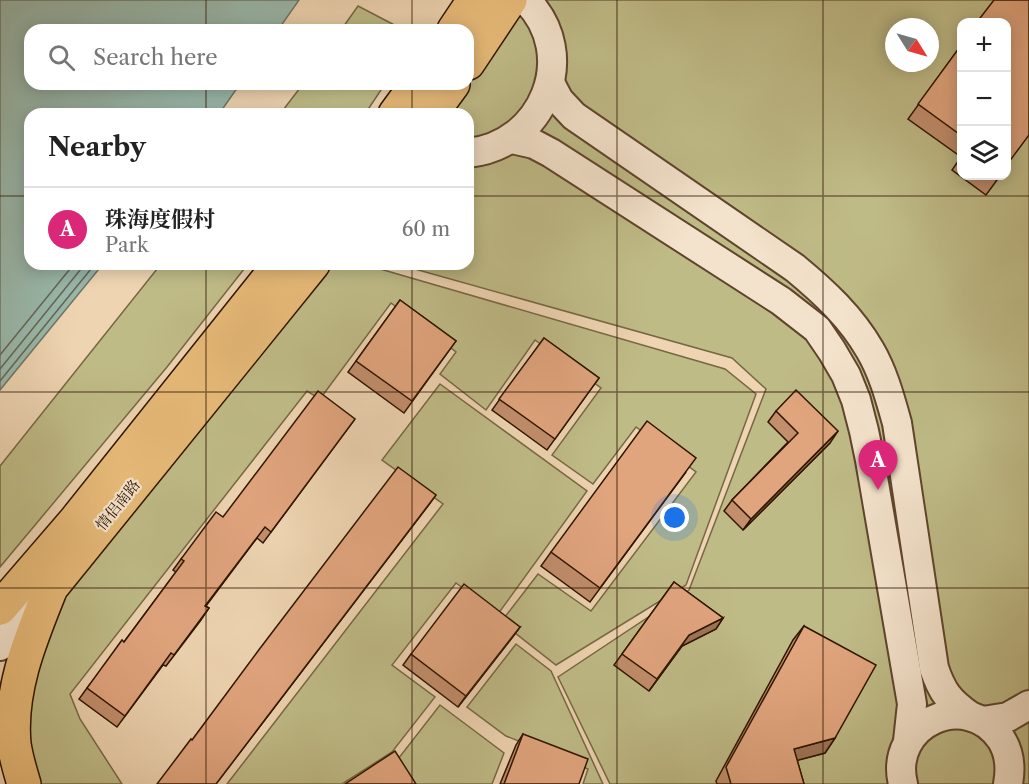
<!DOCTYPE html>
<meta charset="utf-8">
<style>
:root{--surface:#fff;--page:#f6f6f6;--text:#222;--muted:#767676;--line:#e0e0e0;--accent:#db2777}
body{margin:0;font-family:"Libre Caslon Text","Noto Serif SC",serif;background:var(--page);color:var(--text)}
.controls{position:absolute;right:18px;top:18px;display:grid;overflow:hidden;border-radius:12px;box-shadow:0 3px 15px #0003}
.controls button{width:54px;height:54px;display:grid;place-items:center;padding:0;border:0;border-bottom:2px solid var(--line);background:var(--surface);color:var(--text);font:30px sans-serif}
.compass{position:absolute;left:885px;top:18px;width:54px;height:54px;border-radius:50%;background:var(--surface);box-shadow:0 3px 15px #0003;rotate:127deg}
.you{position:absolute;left:675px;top:518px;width:21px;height:21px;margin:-15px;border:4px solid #fff;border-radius:50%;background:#1a73e8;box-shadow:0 0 0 9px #1a73e833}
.badge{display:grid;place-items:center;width:39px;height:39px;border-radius:50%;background:var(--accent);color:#fff;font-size:20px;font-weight:700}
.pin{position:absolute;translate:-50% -50px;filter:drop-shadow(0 2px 3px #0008)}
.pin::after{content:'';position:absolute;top:32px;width:21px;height:18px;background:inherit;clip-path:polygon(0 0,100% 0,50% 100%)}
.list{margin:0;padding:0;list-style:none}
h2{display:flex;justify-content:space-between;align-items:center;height:78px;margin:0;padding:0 24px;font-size:26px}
h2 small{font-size:20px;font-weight:400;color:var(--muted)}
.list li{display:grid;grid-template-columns:39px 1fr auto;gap:18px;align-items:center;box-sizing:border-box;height:84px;padding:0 24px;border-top:2px solid var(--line)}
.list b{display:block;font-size:22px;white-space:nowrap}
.list p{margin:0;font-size:20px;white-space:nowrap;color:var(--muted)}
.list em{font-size:20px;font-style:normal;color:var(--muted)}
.icon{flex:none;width:33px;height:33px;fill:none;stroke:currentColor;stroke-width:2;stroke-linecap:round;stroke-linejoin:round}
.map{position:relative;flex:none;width:1029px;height:784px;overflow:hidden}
.search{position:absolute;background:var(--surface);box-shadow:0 3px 15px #0003;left:24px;top:24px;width:450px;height:66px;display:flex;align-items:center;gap:15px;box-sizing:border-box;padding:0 21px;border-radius:18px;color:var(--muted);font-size:22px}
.panel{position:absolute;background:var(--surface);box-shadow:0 3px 15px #0003;left:24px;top:108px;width:450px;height:162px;border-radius:18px}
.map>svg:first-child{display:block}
.green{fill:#bfbb87;stroke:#776844;stroke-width:1.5;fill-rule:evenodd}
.water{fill:#99b8ab;stroke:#6f7667;stroke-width:1.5}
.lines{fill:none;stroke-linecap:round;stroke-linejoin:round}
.shore{stroke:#646656;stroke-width:1.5}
.minor-casing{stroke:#5f442c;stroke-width:32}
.highway-casing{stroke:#2f1400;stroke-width:36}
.minor{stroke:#f4e3cc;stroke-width:28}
.highway{stroke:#e7ba78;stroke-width:33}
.wall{fill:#c28e6c;stroke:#2f1400;stroke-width:1.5}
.shaded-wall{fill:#9e7458;stroke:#2f1400;stroke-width:1.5}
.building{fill:#e1a57e;stroke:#2f1400;stroke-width:1.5}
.grid{fill:none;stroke:#2f1400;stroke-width:1.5;stroke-opacity:0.55}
.labels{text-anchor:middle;stroke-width:4.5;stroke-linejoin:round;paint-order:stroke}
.street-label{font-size:15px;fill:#2f1400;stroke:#f4e3cc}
</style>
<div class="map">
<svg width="1029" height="784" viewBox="0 0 1029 784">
<rect width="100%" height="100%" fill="#eed4b1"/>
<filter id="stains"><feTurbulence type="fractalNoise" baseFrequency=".00333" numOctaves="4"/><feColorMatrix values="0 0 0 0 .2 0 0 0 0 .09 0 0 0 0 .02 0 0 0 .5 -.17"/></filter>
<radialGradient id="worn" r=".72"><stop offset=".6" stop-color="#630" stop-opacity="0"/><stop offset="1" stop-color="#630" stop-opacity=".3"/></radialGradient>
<g class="green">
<path d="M510 0H1029V784H610L558 677 689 590 766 389 732 358 397 264H468V114H432L468 64ZM962 22H1006V176H962ZM894 27H930V63H894Z"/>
<path d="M358 6 404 30H341Z"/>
<path d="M303 84H385L365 114H280Z"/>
<path d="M161 264H248L167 367 0 567V466Z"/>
<path d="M332 264H363L725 369 756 394 686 585 556 665 501 622 538 574 591 611 696 472 636 427 593 484 552 455 601 388 535 340 486 410 440 374 456 352 391 303 320 399 307 391 70 694 80 719 122 784H38L30 752 28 710 37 665 63 594Z"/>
<path d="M440 384 587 491 498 614 456 583 392 665 435 697 392 752 342 784H227L443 504 382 460Z"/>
<path d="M516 644 551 671 603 784H583L588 769 506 736 467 707Z"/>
<path d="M440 705 504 753 492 784H412L398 759Z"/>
</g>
<path class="water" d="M0 0H299L278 30H30V84H240L219 114H30V264H103L0 390Z"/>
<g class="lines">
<g class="shore">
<path d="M0 355 74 264"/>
<path d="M0 369 85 264"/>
<path d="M0 381 95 264"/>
</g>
<g class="minor-casing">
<g id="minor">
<path d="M550 83 559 100 574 116 795 268C824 292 851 317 870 350 883 372 890 398 897 423L934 668C942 692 949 701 970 716"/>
<path d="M512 139 534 144 551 153 781 301 817 329 832 351 846 375 856 400 864 431 870 460 912 704 908 741"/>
<path d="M468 153C543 146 581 55 526 0"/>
<path d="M0 646 44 596"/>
<path d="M983 721 1008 717 1029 705"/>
<path d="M903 784C888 724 966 688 1001 739 1010 753 1011 768 1008 784"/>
</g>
</g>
<g class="highway-casing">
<g id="highway">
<path d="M454 30 474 0"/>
<path d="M468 63 510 0"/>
<path d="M395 114 417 84"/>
<path d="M431 114 453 84"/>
<path d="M0 608 75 521 280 264"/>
<path d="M24 784C20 771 16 757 14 744 9 689 31 638 51 588L313 264"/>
</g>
</g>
<use href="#minor" class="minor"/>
<use href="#highway" class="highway"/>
</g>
<g class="wall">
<path d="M962 44V176H1000L986 195 952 170 961 157 908 119Z"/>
<path d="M400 300 456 341 404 413 348 372Z"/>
<path d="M544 338 599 378 547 450 492 410Z"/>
<path d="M776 411 830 443 743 530 724 511 732 500 788 442 768 422Z"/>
<path d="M355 419 263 543 257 538 206 606 209 608 201 620 166 666 163 665 117 727 79 699 87 688 124 642 176 572 173 570 181 559 223 517Z"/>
<path d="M686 472 590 602 541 566 551 552Z"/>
<path d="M674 582 723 618 716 629 682 646 649 691 614 665Z"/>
<path d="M804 626 835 738 825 753 797 760 804 784H717L716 781 793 640Z"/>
<path d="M520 627 458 707 403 665 411 654Z"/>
<path d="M523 734 579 784H500L516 745Z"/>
</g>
<g class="shaded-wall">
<path d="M838 431 830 443 743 530 751 519Z"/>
<path d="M436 495 428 506 216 784Z"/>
<path d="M723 618 716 629 682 646 649 691 689 635Z"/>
<path d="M520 627 512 638 458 707 466 696Z"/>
<path d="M835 738 825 753 784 764 794 749Z"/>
</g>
<g class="building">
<path d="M994 0H1029V135L1006 166V22H977Z"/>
<path d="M962 44V136L918 104Z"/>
<path d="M989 176H999L996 180Z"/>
<path d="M400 300 456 341 412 401 356 361Z"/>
<path d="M544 338 599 378 555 439 499 399Z"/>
<path d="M796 390 838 431 751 519 732 500 798 433 776 411Z"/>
<path d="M318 391 355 419 271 532 265 527 205 606 209 608 174 655 171 653 125 716 87 688 122 640 124 642 184 561 181 559 216 512 223 517Z"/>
<path d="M647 421 696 458 600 588 551 552Z"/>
<path d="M398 467 436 495 216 784H157L191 739 192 740 258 651Z"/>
<path d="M674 582 723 618 689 635 657 679 622 654Z"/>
<path d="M464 584 520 627 466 696 411 654Z"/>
<path d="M804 626 876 665 835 738 794 749 804 784H731L726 767Z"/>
<path d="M523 734 588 759 579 784H504Z"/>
<path d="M395 751 416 784H345Z"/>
</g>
<path class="grid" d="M206 0V30M412 0V30M617 0V784M823 0V784M206 84V114M412 84V114M0 196H30M468 196H1029M206 264V784M412 264V784M0 392H1029M0 588H1029"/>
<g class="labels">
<g class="street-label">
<text transform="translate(118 505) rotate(-51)" y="5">情侣南路</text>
</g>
</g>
<rect width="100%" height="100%" filter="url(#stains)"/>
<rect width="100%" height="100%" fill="url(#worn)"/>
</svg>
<div class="controls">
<button>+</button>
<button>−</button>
<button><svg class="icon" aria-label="layers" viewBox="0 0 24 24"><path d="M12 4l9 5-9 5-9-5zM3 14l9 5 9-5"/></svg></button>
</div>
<svg class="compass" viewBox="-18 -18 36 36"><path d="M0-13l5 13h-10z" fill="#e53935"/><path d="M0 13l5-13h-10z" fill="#767676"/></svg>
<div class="you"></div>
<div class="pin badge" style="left:878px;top:490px">A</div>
<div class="search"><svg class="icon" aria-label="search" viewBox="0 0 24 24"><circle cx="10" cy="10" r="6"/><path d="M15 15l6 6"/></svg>Search here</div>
<section class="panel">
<h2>Nearby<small></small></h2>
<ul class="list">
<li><span class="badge">A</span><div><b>珠海度假村</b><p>Park</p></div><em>60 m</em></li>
</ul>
</section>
</div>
